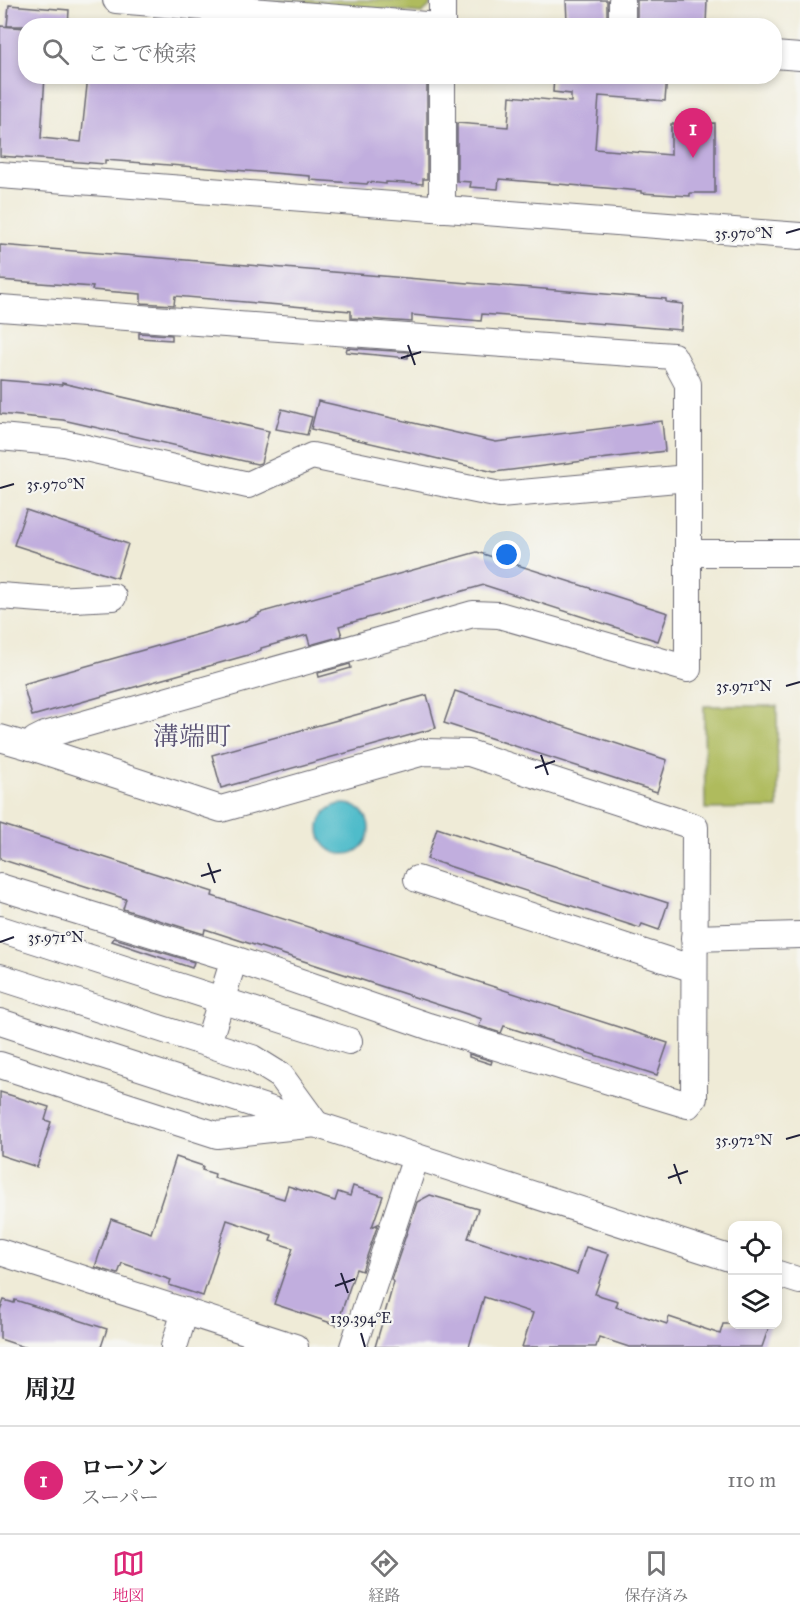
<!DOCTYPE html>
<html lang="ja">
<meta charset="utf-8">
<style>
:root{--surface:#fff;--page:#f2f2f2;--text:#202124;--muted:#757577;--line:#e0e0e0;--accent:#db2777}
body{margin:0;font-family:"IM FELL Great Primer","Noto Serif JP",serif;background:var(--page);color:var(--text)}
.controls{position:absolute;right:18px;bottom:18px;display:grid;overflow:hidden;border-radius:12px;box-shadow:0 3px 9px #0003}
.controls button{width:54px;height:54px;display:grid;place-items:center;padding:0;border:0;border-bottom:2px solid var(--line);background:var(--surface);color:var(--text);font:30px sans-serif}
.you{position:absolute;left:507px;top:555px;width:21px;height:21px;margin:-15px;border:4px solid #fff;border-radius:50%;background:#1a73e8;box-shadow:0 0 0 9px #1a73e833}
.badge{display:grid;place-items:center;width:39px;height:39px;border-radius:50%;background:var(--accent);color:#fff;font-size:20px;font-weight:700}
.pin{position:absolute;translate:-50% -50px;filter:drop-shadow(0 2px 3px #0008)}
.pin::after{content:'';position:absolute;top:32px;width:21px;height:18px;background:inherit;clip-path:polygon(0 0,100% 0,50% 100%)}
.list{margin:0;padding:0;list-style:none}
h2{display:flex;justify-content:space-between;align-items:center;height:78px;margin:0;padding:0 24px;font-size:26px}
h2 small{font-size:20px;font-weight:400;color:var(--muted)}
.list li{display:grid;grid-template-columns:39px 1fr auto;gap:18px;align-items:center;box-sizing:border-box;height:108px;padding:0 24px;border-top:2px solid var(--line)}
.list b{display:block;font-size:22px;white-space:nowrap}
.list p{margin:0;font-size:20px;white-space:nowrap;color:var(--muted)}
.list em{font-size:20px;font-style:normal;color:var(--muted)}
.icon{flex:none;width:33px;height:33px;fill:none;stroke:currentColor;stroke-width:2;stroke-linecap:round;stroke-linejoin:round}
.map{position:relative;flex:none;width:800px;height:1347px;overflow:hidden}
.search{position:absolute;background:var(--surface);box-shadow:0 3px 9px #0003;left:18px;right:18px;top:18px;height:66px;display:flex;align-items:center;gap:15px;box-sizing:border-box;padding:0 21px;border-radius:24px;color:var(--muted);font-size:22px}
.sheet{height:186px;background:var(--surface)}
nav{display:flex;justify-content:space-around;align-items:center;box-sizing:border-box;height:84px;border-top:2px solid var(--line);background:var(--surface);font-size:16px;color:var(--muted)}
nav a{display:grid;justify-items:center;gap:3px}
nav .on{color:var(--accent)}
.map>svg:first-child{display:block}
.green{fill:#afbb5d;stroke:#686e4c;stroke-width:1.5}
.water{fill:#4fbcca;stroke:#386f82;stroke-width:1.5}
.building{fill:#c1aede}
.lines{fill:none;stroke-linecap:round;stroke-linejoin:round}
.minor-casing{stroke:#6a6872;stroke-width:28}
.minor{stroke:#fff;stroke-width:26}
.ticks{fill:none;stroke:#22223b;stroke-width:2}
.labels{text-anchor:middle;stroke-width:4.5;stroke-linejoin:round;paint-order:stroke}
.neighbourhood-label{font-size:26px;fill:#5a5374;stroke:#f6f6f2}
.ticks-label{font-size:15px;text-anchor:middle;fill:#22223b;stroke:#f6f6f2;stroke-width:4.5;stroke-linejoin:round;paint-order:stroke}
</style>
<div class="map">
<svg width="800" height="1347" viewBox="0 0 800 1347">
<rect width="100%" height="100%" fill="#f6f6f2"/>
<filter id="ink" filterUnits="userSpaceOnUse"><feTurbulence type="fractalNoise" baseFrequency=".0167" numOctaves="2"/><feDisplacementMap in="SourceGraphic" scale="12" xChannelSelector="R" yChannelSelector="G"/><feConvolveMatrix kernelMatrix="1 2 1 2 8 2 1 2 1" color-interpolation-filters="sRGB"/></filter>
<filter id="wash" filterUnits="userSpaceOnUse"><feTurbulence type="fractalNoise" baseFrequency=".008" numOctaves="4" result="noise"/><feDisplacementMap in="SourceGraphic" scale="24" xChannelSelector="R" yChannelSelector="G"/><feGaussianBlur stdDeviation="1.35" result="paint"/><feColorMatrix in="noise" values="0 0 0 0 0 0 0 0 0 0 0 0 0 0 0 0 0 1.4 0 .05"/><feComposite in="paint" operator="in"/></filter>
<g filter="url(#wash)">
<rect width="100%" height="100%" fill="#efebd7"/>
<g class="green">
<path d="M263 0H430V6L422 13Z"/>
<path d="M704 706H777L778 808 705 809Z"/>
</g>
<circle class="water" cx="344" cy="829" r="25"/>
<g id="blocks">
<g class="building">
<path d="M566 0H607V20L567 21Z"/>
<path d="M637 0H707L706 25 640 26V20H637Z"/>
<path d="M9 5 69 10 68 26H7Z"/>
<path d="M0 26 26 28V76H45L41 138 81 142 88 76H427V179H423V184L386 182V184L368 182 367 184 310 180V176L105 160V164L0 156Z"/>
<path d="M554 76H667L665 101 599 96 595 149 671 155V124L715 123V193H690V196L641 193V191L499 179 498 189 470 187 471 182 457 181V123L508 127 510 96 571 102V94L553 92Z"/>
<path d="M0 245 666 299V302L683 304 681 330 482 314 481 321 412 315V322L351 318V311L175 296 174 305 141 303V294L92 290 93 287 0 280Z"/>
<path d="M139 333 172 335V340L139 338Z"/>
<path d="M347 348 409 352 408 358 346 352Z"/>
<path d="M0 380 62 385V383L269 431 261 463 257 464 63 420 0 414Z"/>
<path d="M318 401 496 442 662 421 665 451 494 472 311 429Z"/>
<path d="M282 409 312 417 307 435 276 429Z"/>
<path d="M26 510 128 544 117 578 14 545Z"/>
<path d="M477 552 668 613 658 641 484 585 339 626 342 636 310 645 307 635 261 648V650L248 655 32 716 23 684 242 622 259 615V613Z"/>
<path d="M350 664 351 668 319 677 318 673Z"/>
<path d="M455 691 667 760 657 792 444 723Z"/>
<path d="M427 695 436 728 221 788 212 755Z"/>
<path d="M0 824 213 892 212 896 668 1043 657 1075 504 1026 501 1033 479 1026 482 1019 205 929 204 934 123 909 126 899 0 859Z"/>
<path d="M437 828 668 903 659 930 642 924 640 928 427 859Z"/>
<path d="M114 938 194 962 192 968 112 941Z"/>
<path d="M469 1054 492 1061 491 1064 469 1057Z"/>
<path d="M0 1092 49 1107 45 1120 51 1122 37 1167 0 1155Z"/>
<path d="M176 1157 203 1166 202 1170 215 1174 214 1178 284 1199 288 1186 335 1201 338 1192 350 1196 353 1186 383 1196 372 1227 378 1224 362 1271 356 1269 337 1325 274 1304 293 1248 270 1241 272 1235 227 1220 203 1296 169 1285 171 1280 122 1263 118 1274 95 1267 111 1219 151 1233Z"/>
<path d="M430 1195 478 1209 468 1238 577 1274 586 1247 609 1254 595 1294 618 1301 616 1307 667 1324 669 1317 720 1334 723 1324H770L762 1347H629L599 1337 596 1347H522L533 1313 484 1297 469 1347H375L394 1282 391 1280 417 1202Z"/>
<path d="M4 1300 14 1303 15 1300 107 1329 101 1347H24L0 1339V1310Z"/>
</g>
</g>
</g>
<g filter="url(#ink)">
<use href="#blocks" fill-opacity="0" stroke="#6a6872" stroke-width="1.5"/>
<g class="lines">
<g class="minor-casing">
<g id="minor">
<path d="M116 0 438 26"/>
<path d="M442 0V26"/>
<path d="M622 0V26"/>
<path d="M774 55 800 57"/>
<path d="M442 76V209"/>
<path d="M0 175 800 236"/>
<path d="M0 308 673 356 688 384V669L499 615 473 614 45 735 35 740 31 747 0 738"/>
<path d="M0 437 64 443 248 485 312 456 500 495 688 478"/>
<path d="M688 553H800"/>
<path d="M0 596 54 600 113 597"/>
<path d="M417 879 694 969"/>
<path d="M0 887 234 959 428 1026 688 1105 694 1098 695 827 469 753 424 752 221 809 31 747"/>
<path d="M0 929 349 1041"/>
<path d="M694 938 800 935"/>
<path d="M0 977 252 1058 281 1076 316 1124 217 1135 0 1065"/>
<path d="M0 1022 732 1259"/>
<path d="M208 1043 234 959"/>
<path d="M0 1252 295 1347"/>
<path d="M778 1274 800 1281"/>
<path d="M174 1347 185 1311"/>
<path d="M353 1347 416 1157"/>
</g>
</g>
<use href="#minor" class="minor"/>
</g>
</g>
<path class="ticks" d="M786 233 800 229M408 345 415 365M401 358 421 352M0 488 14 484M786 686 800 682M541 755 548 775M535 768 555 761M208 863 215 883M201 876 221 870M0 942 14 937M786 1139 800 1135M674 1164 681 1184M668 1178 688 1171M341 1273 348 1293M335 1286 355 1279M361 1333 365 1347"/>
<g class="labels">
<g class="neighbourhood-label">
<text x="192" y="745">溝端町</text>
</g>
</g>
<g class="ticks-label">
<text x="744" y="238">35.970°N</text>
<text x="56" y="489">35.970°N</text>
<text x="744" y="691">35.971°N</text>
<text x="56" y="942">35.971°N</text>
<text x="744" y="1145">35.972°N</text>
<text x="361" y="1323">139.394°E</text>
</g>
</svg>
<div class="controls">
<button><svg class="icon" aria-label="locate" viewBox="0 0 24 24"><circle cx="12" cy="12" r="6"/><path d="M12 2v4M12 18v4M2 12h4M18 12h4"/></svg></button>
<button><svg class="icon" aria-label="layers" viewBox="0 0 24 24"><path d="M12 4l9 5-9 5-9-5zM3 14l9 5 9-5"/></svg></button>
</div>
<div class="you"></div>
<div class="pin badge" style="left:693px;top:158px">1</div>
<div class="search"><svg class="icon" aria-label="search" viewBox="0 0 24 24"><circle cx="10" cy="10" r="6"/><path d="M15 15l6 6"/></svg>ここで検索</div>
</div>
<section class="sheet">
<h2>周辺<small></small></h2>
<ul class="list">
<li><span class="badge">1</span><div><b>ローソン</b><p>スーパー</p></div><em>110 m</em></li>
</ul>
</section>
<nav>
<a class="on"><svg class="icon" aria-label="map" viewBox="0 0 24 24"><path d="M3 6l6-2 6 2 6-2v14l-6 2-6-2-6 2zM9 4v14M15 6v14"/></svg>地図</a>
<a><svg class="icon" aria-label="directions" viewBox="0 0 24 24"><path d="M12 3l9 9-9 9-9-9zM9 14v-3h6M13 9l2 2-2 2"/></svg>経路</a>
<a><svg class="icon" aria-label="saved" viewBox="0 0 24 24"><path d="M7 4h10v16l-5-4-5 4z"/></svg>保存済み</a>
</nav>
